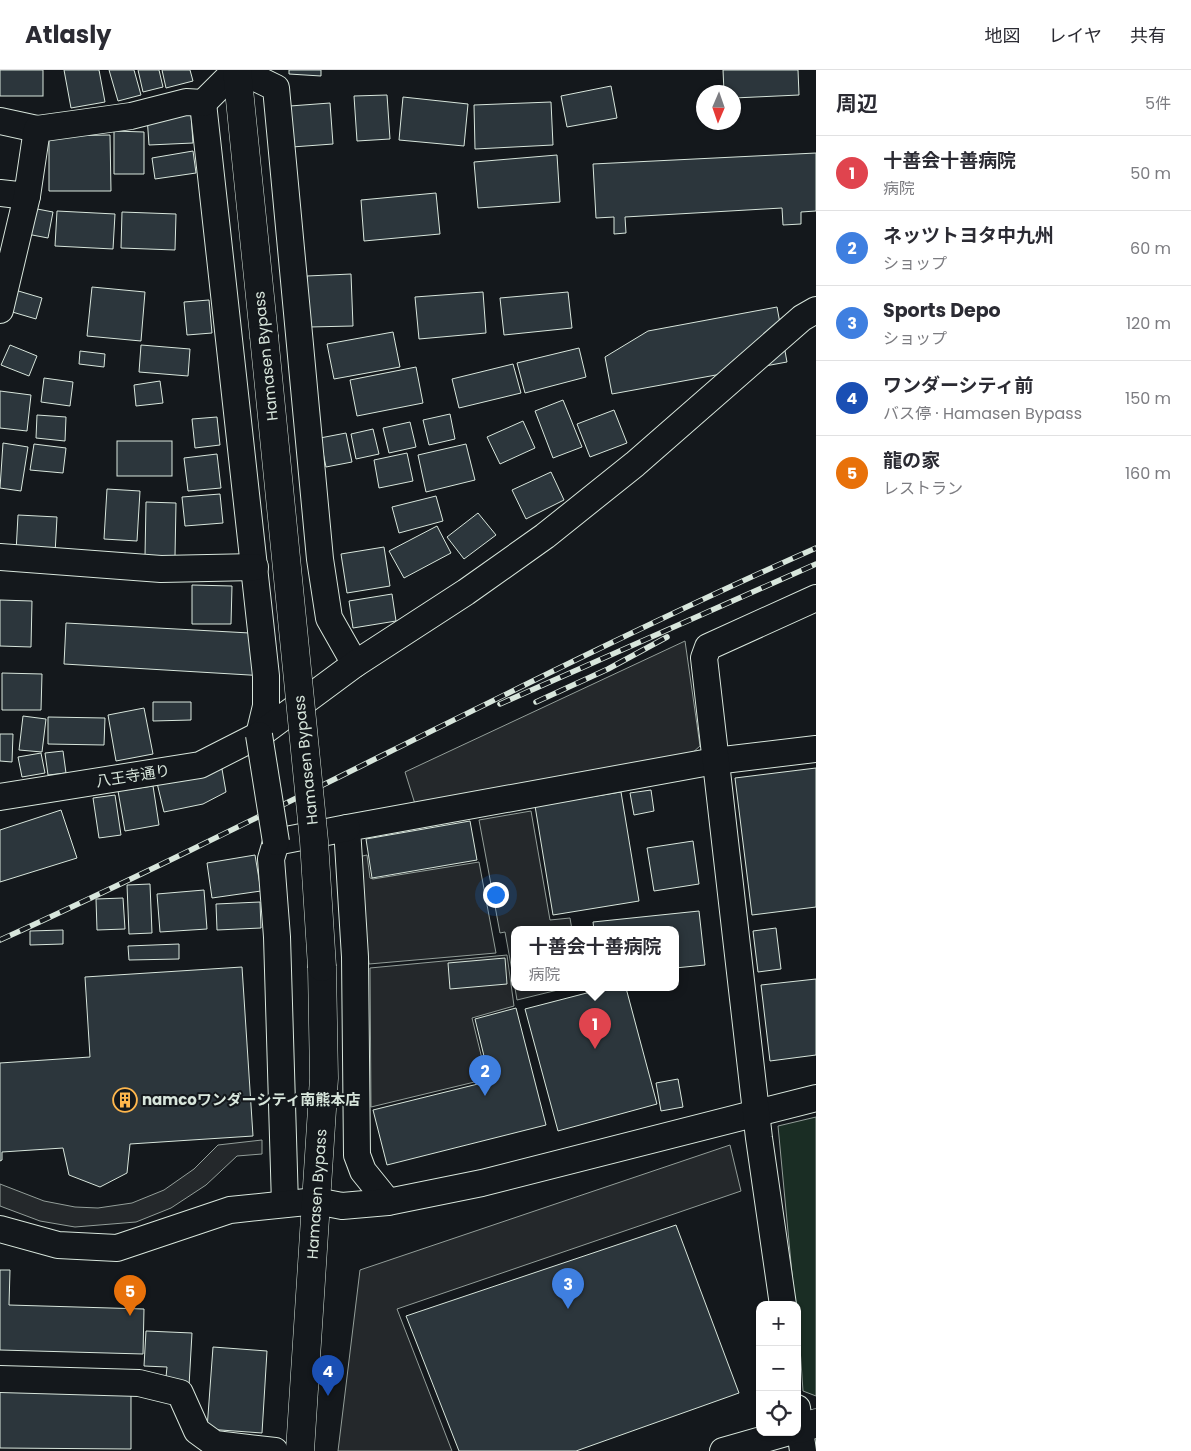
<!DOCTYPE html>
<html lang="ja">
<meta charset="utf-8">
<style>
:root{--surface:#fff;--page:#f7f7f7;--text:#2b2b33;--muted:#7c7c81;--line:#e1e1e2;--accent:#8a6a3f}
body{margin:0;font-family:Poppins,"Noto Sans JP",sans-serif;background:var(--page);color:var(--text)}
.controls{position:absolute;right:15px;bottom:15px;display:grid;overflow:hidden;border-radius:10px;box-shadow:0 1px 4px #0004}
.controls button{width:45px;height:45px;display:grid;place-items:center;padding:0;border:0;border-bottom:1px solid var(--line);background:var(--surface);color:var(--text);font:25px sans-serif}
.compass{position:absolute;left:696px;top:15px;width:45px;height:45px;border-radius:50%;background:var(--surface);box-shadow:0 1px 4px #0004;rotate:182deg}
.you{position:absolute;left:495px;top:824px;width:18px;height:18px;margin:-12px;border:4px solid #fff;border-radius:50%;background:#1a73e8;box-shadow:0 0 0 8px #1a73e833}
.badge{display:grid;place-items:center;width:32px;height:32px;border-radius:50%;background:var(--accent);color:#fff;font-size:16px;font-weight:700}
.pin{position:absolute;translate:-50% -41px;filter:drop-shadow(0 1px 2px #0008)}
.pin::after{content:'';position:absolute;top:26px;width:18px;height:15px;background:inherit;clip-path:polygon(0 0,100% 0,50% 100%)}
.popup{position:absolute;left:511px;top:856px;width:168px;height:65px;box-sizing:border-box;display:grid;place-content:center;border-radius:10px;background:var(--surface);filter:drop-shadow(0 1px 4px #0005);font-size:16px;white-space:nowrap;color:var(--muted)}
.popup b{font-size:19px;color:var(--text)}
.popup::after{content:'';position:absolute;left:50%;top:100%;margin-left:-10px;border:10px solid transparent;border-top-color:var(--surface)}
.list{margin:0;padding:0;list-style:none}
h2{display:flex;justify-content:space-between;align-items:center;height:65px;margin:0;padding:0 20px;font-size:21px}
h2 small{font-size:16px;font-weight:400;color:var(--muted)}
.list li{display:grid;grid-template-columns:32px 1fr auto;gap:15px;align-items:center;box-sizing:border-box;height:75px;padding:0 20px;border-top:1px solid var(--line)}
.list b{display:block;font-size:19px;white-space:nowrap}
.list p{margin:0;font-size:16px;white-space:nowrap;color:var(--muted)}
.list em{font-size:16px;font-style:normal;color:var(--muted)}
.icon{flex:none;width:28px;height:28px;fill:none;stroke:currentColor;stroke-width:2;stroke-linecap:round;stroke-linejoin:round}
.map{position:relative;flex:none;width:816px;height:1381px;overflow:hidden}
header{display:flex;align-items:center;gap:30px;box-sizing:border-box;height:70px;padding:0 25px;background:var(--surface);border-bottom:1px solid var(--line)}
header strong{font-size:24px}
nav{display:flex;gap:28px;margin-inline-start:auto;font-size:18px}
main{display:flex}
aside{flex:1;background:var(--surface)}
.map>svg:first-child{display:block}
.green{fill:#1a2d24;stroke:#939e99}
.parking{fill:#24282b;stroke:#939e99}
.building{fill:#2c363c;stroke:#d8e6dc}
.lines{fill:none;stroke-linecap:round;stroke-linejoin:round}
.minor-casing{stroke:#d8e6dc;stroke-width:28}
.major-casing{stroke:#d8e6dc;stroke-width:29}
.highway-casing{stroke:#d8e6dc;stroke-width:29}
.minor{stroke:#14181c;stroke-width:26}
.major{stroke:#14181c;stroke-width:28}
.highway{stroke:#14181c;stroke-width:28}
.rail-casing{stroke:#d8e6dc;stroke-width:5.5}
.rail{stroke:#14181c;stroke-width:4;stroke-dasharray:11;stroke-linecap:butt}
.minor-bridge-casing{stroke:#d8e6dc;stroke-width:28;stroke-linecap:butt}
.highway-bridge-casing{stroke:#d8e6dc;stroke-width:29;stroke-linecap:butt}
.minor-bridge{stroke:#14181c;stroke-width:26}
.highway-bridge{stroke:#14181c;stroke-width:28}
.labels{text-anchor:middle;stroke-width:4;stroke-linejoin:round;paint-order:stroke}
.street-label{font-size:15px;fill:#d8e6dc;stroke:#14181c}
.poi-label{font-size:15px;font-weight:bold;fill:#d8e6dc;stroke:#14181c;text-anchor:start}
</style>
<header>
<strong>Atlasly</strong>
<nav><a>地図</a><a>レイヤ</a><a>共有</a></nav>
</header>
<main>
<div class="map">
<svg width="816" height="1381" viewBox="0 0 816 1381">
<rect width="100%" height="100%" fill="#14181c"/>
<path class="green" d="M816 1047V1326L803 1321 797 1235H795L778 1056Z"/>
<g class="parking">
<path d="M685 571 700 676 691 684 415 734 405 702Z"/>
<path d="M531 741 550 850 570 848 572 860H515V917L505 862 500 863 479 750Z"/>
<path d="M367 785 370 808 373 809 479 792 496 883 369 894 358 787Z"/>
<path d="M507 885 514 936 472 948 487 1009 371 1037 370 898Z"/>
<path d="M515 918H566L517 930Z"/>
<path d="M262 1070V1084L237 1086 206 1115 171 1138 136 1152 75 1157 40 1151 0 1136V1114L44 1131 75 1137 98 1138 132 1133 164 1120 194 1099 218 1075Z"/>
<path d="M730 1075 741 1121 397 1239 452 1381H338L360 1200Z"/>
</g>
<g class="building">
<rect x="0" y="0" width="43" height="26"/>
<path d="M64 0H99L105 32 71 38Z"/>
<path d="M109 0H134L141 25 118 31Z"/>
<path d="M138 0H159L163 17 143 22Z"/>
<path d="M162 0H190L193 11 166 18Z"/>
<path d="M289 0H321V6L289 4Z"/>
<path d="M723 0H798L799 25 734 28V22H724Z"/>
<path d="M611 16 617 48 567 57 561 26Z"/>
<path d="M387 25 390 69 357 71 354 26Z"/>
<path d="M403 27 468 34 464 76 399 70Z"/>
<path d="M551 32 553 75 475 79 474 35Z"/>
<path d="M330 33 333 74 292 77 290 36Z"/>
<path d="M191 44 193 73 149 75 147 46Z"/>
<path d="M114 61 144 62V104H114Z"/>
<path d="M110 65 111 121H49V66Z"/>
<path d="M193 81 196 103 155 109 152 88Z"/>
<path d="M816 83V141L801 142V154L783 155 782 138 625 147 626 163 614 164V147L596 148 593 94Z"/>
<path d="M557 85 560 132 478 138 474 92Z"/>
<path d="M436 123 440 164 364 171 361 130Z"/>
<path d="M32 138 53 142 48 168 27 164Z"/>
<path d="M57 141 115 144 113 179 55 176Z"/>
<path d="M122 142 176 144 175 180 121 178Z"/>
<path d="M351 204 353 256 309 257 307 206Z"/>
<path d="M92 217 145 222 141 271 87 266Z"/>
<path d="M15 220 42 228 36 249 9 241Z"/>
<path d="M483 222 486 263 419 269 415 227Z"/>
<path d="M568 222 572 258 504 265 500 228Z"/>
<path d="M209 230 212 263 187 265 184 232Z"/>
<path d="M777 237 787 292 612 324 605 287 648 261Z"/>
<path d="M393 262 400 297 334 309 327 274Z"/>
<path d="M10 275 37 286 29 306 1 295Z"/>
<path d="M141 275 190 279 188 306 139 302Z"/>
<path d="M579 278 586 307 525 323 517 293Z"/>
<path d="M80 281 105 284 104 297 79 294Z"/>
<path d="M513 294 521 323 459 338 452 309Z"/>
<path d="M416 297 423 333 357 346 350 310Z"/>
<path d="M44 308 73 312 70 336 41 332Z"/>
<path d="M160 311 163 333 136 336 134 315Z"/>
<path d="M0 321 31 325 27 361 0 358Z"/>
<path d="M563 330 582 377 553 388 535 341Z"/>
<path d="M614 340 627 373 590 387 577 354Z"/>
<path d="M450 344 455 369 429 375 423 350Z"/>
<path d="M37 345 66 347 65 371 36 368Z"/>
<path d="M217 347 220 375 195 378 192 349Z"/>
<path d="M523 351 535 378 500 394 487 367Z"/>
<path d="M410 352 416 377 389 383 383 358Z"/>
<path d="M373 359 379 384 356 389 351 364Z"/>
<path d="M346 363 352 392 326 397 320 368Z"/>
<rect x="117" y="371" width="55" height="35"/>
<path d="M3 373 28 377 21 421 0 418Z"/>
<path d="M34 374 66 378 63 403 30 400Z"/>
<path d="M466 374 475 410 426 422 418 385Z"/>
<path d="M407 383 413 411 379 418 374 390Z"/>
<path d="M217 384 221 418 188 421 184 388Z"/>
<path d="M551 402 564 430 526 449 512 420Z"/>
<path d="M107 419 140 421 137 471 104 469Z"/>
<path d="M220 424 223 453 185 456 182 427Z"/>
<path d="M436 426 443 451 399 463 392 437Z"/>
<path d="M146 432 176 433 175 486H145Z"/>
<path d="M478 443 496 465 464 489 447 467Z"/>
<path d="M18 445 57 447 55 484 16 482Z"/>
<path d="M437 456 451 483 404 508 389 481Z"/>
<path d="M384 477 390 516 347 523 341 484Z"/>
<path d="M192 515 232 516 231 554H192Z"/>
<path d="M392 524 396 551 353 558 349 531Z"/>
<path d="M0 530 32 531 31 577 0 576Z"/>
<path d="M66 553 268 564 266 606 64 594Z"/>
<path d="M2 603 42 604 41 640H2Z"/>
<path d="M153 632H191V650L153 651Z"/>
<path d="M144 638 153 684 116 691 108 645Z"/>
<path d="M23 646 46 649 42 682 19 680Z"/>
<path d="M48 647 105 648 104 675 48 674Z"/>
<path d="M0 664H13L12 692 0 691Z"/>
<path d="M63 681 66 703 48 705 45 683Z"/>
<path d="M41 683 45 703 22 707 18 687Z"/>
<path d="M816 698V837L752 845 735 708Z"/>
<path d="M222 699 226 722 203 734 164 742 157 713Z"/>
<path d="M153 716 159 755 125 761 118 721Z"/>
<path d="M651 720 654 741 634 745 630 723Z"/>
<path d="M621 722 639 831 553 845 535 736Z"/>
<path d="M115 725 121 765 99 768 93 728Z"/>
<path d="M61 740 77 788 0 812V760Z"/>
<path d="M470 751 477 790 372 808 366 769Z"/>
<path d="M693 771 699 814 654 821 647 778Z"/>
<path d="M255 785 261 821 212 828 207 793Z"/>
<path d="M150 814 152 863 129 864 127 815Z"/>
<path d="M204 820 207 859 160 862 157 824Z"/>
<path d="M123 828 125 859 97 860 96 829Z"/>
<path d="M260 832 261 858 217 860 216 834Z"/>
<path d="M699 841 705 895 675 898V860H594L593 852Z"/>
<path d="M776 858 781 899 758 902 753 861Z"/>
<path d="M63 860V874L30 875V861Z"/>
<path d="M179 874V889L129 890 128 876Z"/>
<path d="M505 888 507 914 450 919 448 893Z"/>
<path d="M242 897 253 1066 130 1074 127 1103 100 1117 69 1105 63 1078 2 1082V1090L0 1091V993L90 987 85 907Z"/>
<path d="M816 909V985L770 991 761 915Z"/>
<path d="M606 918H626L657 1034 558 1061 525 939Z"/>
<path d="M516 938 546 1055 387 1095 373 1040 490 1011 475 949Z"/>
<path d="M678 1009 683 1037 661 1041 656 1013Z"/>
<path d="M676 1155 739 1323 576 1381H459L406 1246Z"/>
<path d="M0 1200H10L9 1235 144 1239 143 1284 0 1280Z"/>
<path d="M146 1261 192 1263 189 1316 173 1315V1308L166 1307 167 1297 144 1296Z"/>
<path d="M213 1277 267 1281 262 1363 207 1359Z"/>
<path d="M0 1321 131 1322V1379L0 1378Z"/>
</g>
<g class="lines">
<g class="minor-casing">
<g id="minor">
<path d="M239 0 276 18 320 489 329 548 355 594"/>
<path d="M203 33 266 606V636L259 665"/>
<path d="M0 51 37 59"/>
<path d="M0 123 27 126"/>
<path d="M0 240 27 126 37 59 131 46 186 32 203 33 236 0"/>
<path d="M0 487 161 499 255 497"/>
<path d="M0 727 200 695 259 665 355 594 466 522 545 466 635 394 802 248 816 240"/>
<path d="M388 1132 363 1101 357 1085 355 887 347 758 715 691 816 679"/>
<path d="M285 1134 277 867 271 789 276 772 347 758"/>
<path d="M0 1159 58 1175 117 1178 230 1140 316 1131 342 1136 388 1132 482 1113 816 1028"/>
<path d="M783 1235 759 1068 704 588 708 577 816 528"/>
<path d="M0 1309 139 1313 180 1323 197 1361 215 1374 275 1381"/>
<path d="M797 1338 803 1381"/>
<path d="M723 1381 789 1362"/>
</g>
</g>
<g class="major-casing">
<path id="major" d="M800 1359 816 1353"/>
</g>
<g class="highway-casing">
<g id="highway">
<path d="M237 0 264 266"/>
<path d="M300 1381 324 1008 322 897"/>
</g>
</g>
<use href="#minor" class="minor"/>
<use href="#major" class="major"/>
<use href="#highway" class="highway"/>
<g class="rail-casing">
<g id="rail">
<path d="M536 632 608 599 667 567"/>
<path d="M500 634 816 494"/>
<path d="M0 870C275 745 540 600 816 478"/>
</g>
</g>
<use href="#rail" class="rail"/>
<g class="minor-bridge-casing">
<path id="minor-bridge" d="M259 665 276 772"/>
</g>
<g class="highway-bridge-casing">
<path id="highway-bridge" d="M264 266 314 771 322 897"/>
</g>
<use href="#minor-bridge" class="minor-bridge"/>
<use href="#highway-bridge" class="highway-bridge"/>
</g>
<defs>
<g id="building-ring" transform="scale(1.25)"><circle r="9.5" fill="#14181c" stroke="#ffb74d" stroke-width="1.5"/><path d="M-4-6H4V6H1V3H-1V6H-4ZM-2.5-4.3h1.7v1.8h-1.7ZM.8-4.3h1.7v1.8H.8ZM-2.5-1h1.7V.8h-1.7ZM.8-1h1.7V.8H.8Z" fill="#ffb74d"/></g>
</defs>
<g fill-rule="evenodd">
<use href="#building-ring" x="125" y="1030"/>
</g>
<g class="labels">
<g class="street-label">
<text transform="translate(266 286) rotate(-96)" y="5">Hamasen Bypass</text>
<text transform="translate(306 690) rotate(-96)" y="5">Hamasen Bypass</text>
<text transform="translate(133 706) rotate(-9)" y="5">八王寺通り</text>
<text transform="translate(317 1124) rotate(-86)" y="5">Hamasen Bypass</text>
</g>
<g class="poi-label">
<text x="142" y="1035">namcoワンダーシティ南熊本店</text>
</g>
</g>
</svg>
<div class="controls">
<button>+</button>
<button>−</button>
<button><svg class="icon" aria-label="locate" viewBox="0 0 24 24"><circle cx="12" cy="12" r="6"/><path d="M12 2v4M12 18v4M2 12h4M18 12h4"/></svg></button>
</div>
<svg class="compass" viewBox="-18 -18 36 36"><path d="M0-13l5 13h-10z" fill="#e53935"/><path d="M0 13l5-13h-10z" fill="#7c7c81"/></svg>
<div class="you"></div>
<div class="pin badge" style="left:595px;top:979px;background:#e0444e">1</div>
<div class="popup"><b>十善会十善病院</b>病院</div>
<div class="pin badge" style="left:485px;top:1026px;background:#3f7fe0">2</div>
<div class="pin badge" style="left:568px;top:1239px;background:#3f7fe0">3</div>
<div class="pin badge" style="left:328px;top:1326px;background:#1a4fb4">4</div>
<div class="pin badge" style="left:130px;top:1246px;background:#e8710a">5</div>
</div>
<aside>
<h2>周辺<small>5件</small></h2>
<ul class="list">
<li><span class="badge" style="background:#e0444e">1</span><div><b>十善会十善病院</b><p>病院</p></div><em>50 m</em></li>
<li><span class="badge" style="background:#3f7fe0">2</span><div><b>ネッツトヨタ中九州</b><p>ショップ</p></div><em>60 m</em></li>
<li><span class="badge" style="background:#3f7fe0">3</span><div><b>Sports Depo</b><p>ショップ</p></div><em>120 m</em></li>
<li><span class="badge" style="background:#1a4fb4">4</span><div><b>ワンダーシティ前</b><p>バス停 · Hamasen Bypass</p></div><em>150 m</em></li>
<li><span class="badge" style="background:#e8710a">5</span><div><b>龍の家</b><p>レストラン</p></div><em>160 m</em></li>
</ul>
</aside>
</main>
